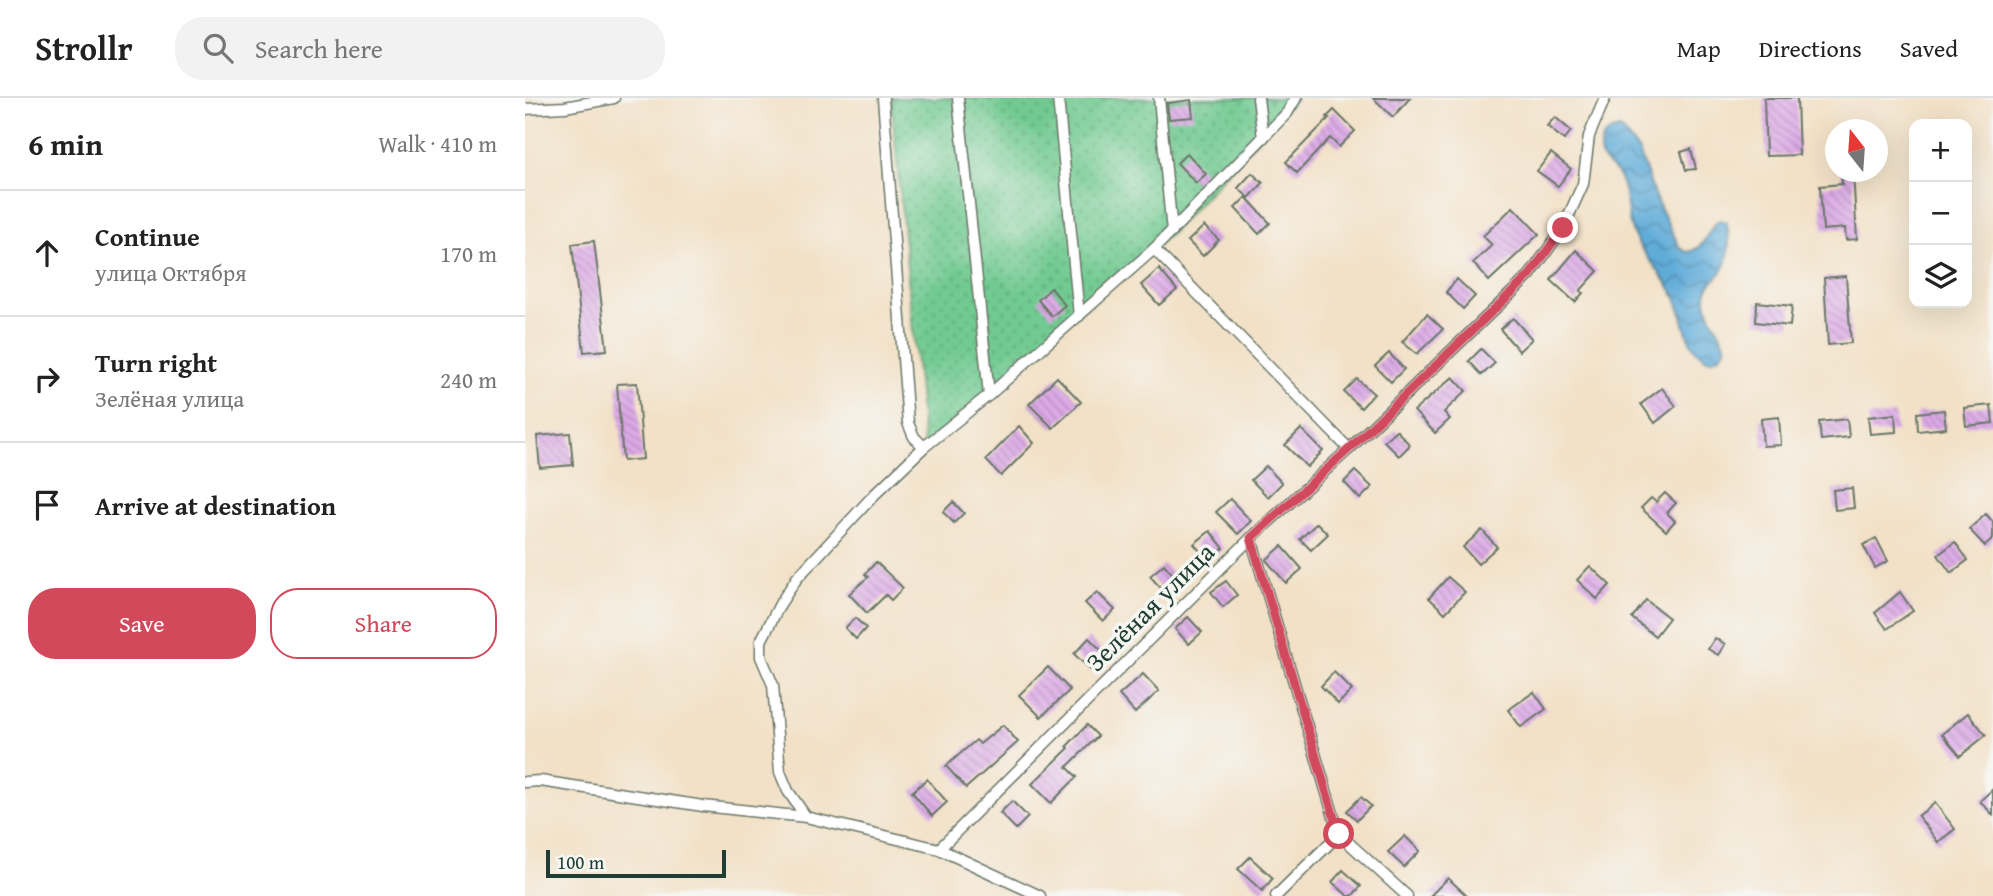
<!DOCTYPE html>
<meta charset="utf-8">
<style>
:root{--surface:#fff;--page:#f2f2f2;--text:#222;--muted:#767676;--line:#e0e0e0;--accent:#d1495b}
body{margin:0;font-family:"Gentium Book Plus",serif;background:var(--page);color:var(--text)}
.controls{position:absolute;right:21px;top:21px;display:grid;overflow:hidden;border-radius:14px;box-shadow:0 7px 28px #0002}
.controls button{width:63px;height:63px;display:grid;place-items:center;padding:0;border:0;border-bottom:2px solid var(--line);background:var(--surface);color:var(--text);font:35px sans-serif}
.compass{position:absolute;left:1300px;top:21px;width:63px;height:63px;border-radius:50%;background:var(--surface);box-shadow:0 7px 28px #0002;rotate:343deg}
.scale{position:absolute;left:21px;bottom:18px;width:180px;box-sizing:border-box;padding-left:7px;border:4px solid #1f3d34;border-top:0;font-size:19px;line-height:24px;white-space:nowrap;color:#1f3d34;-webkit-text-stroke:5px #f6f6f2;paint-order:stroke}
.stop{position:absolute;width:21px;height:21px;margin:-16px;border:5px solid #d1495b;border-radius:50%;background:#fff}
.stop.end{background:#d1495b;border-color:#fff;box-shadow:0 2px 7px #0008}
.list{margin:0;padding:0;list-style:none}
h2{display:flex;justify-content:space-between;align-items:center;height:91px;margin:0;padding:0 28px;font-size:30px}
h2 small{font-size:23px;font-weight:400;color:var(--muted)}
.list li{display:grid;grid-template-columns:46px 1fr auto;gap:21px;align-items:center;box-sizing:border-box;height:126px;padding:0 28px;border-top:2px solid var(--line)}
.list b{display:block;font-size:26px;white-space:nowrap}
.list p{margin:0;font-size:23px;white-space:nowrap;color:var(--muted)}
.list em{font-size:23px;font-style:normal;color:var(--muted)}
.actions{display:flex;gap:14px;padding:21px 28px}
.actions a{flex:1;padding:16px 0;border:2px solid var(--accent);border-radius:28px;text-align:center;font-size:24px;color:var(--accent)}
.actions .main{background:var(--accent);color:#fff}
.icon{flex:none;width:38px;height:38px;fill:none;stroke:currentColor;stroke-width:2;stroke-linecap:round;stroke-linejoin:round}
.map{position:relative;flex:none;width:1468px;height:798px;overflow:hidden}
header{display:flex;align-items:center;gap:42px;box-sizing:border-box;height:98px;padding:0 35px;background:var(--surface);border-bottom:2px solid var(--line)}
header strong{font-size:33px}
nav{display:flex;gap:38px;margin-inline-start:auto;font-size:24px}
.search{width:490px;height:63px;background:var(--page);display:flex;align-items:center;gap:18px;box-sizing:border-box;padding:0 24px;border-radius:28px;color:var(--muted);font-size:26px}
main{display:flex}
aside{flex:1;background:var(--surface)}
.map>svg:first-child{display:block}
.grass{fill:url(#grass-dots);stroke:#488462;stroke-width:2}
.water{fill:url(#water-waves);stroke:#407486;stroke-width:2}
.building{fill:url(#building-back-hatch)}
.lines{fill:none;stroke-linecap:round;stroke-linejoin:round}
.street-casing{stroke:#697667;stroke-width:13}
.street{stroke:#fff;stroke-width:10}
.route{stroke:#d1495b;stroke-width:9}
.labels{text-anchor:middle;stroke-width:7;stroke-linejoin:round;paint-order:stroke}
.street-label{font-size:26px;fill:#1f3d34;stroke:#f6f6f2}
</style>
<header>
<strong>Strollr</strong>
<div class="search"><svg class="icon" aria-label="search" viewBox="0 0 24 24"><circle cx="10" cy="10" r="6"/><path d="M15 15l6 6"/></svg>Search here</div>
<nav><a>Map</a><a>Directions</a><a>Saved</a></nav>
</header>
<main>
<aside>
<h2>6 min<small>Walk · 410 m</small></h2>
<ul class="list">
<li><svg class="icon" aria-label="ahead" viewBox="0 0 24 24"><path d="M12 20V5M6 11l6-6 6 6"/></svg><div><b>Continue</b><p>улица Октября</p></div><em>170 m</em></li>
<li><svg class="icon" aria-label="right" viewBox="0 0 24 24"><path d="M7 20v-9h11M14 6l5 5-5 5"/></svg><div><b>Turn right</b><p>Зелёная улица</p></div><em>240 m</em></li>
<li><svg class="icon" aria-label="arrive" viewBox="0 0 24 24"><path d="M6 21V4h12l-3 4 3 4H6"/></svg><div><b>Arrive at destination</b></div></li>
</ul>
<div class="actions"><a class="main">Save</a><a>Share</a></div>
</aside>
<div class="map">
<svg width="1468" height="798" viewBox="0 0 1468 798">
<defs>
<pattern id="grass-dots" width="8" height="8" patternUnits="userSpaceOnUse" patternTransform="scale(1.75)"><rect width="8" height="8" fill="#71ca91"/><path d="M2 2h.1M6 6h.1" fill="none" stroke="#5ca577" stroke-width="1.8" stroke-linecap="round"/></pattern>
<pattern id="water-waves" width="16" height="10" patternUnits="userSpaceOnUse" patternTransform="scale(1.75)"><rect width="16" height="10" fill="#60acd9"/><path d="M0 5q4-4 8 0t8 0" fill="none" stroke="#4f8db1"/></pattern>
<pattern id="building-back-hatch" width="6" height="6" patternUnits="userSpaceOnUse" patternTransform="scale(1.75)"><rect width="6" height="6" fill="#ddaae7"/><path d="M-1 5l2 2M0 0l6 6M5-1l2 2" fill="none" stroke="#b38cbc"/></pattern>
</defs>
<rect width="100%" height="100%" fill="#f6f6f2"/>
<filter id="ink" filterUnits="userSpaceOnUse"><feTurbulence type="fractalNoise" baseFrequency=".0143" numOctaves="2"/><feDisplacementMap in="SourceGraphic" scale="14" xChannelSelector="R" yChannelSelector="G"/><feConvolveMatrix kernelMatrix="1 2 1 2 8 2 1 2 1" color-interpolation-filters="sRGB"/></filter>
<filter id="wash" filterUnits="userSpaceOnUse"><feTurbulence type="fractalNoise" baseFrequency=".00686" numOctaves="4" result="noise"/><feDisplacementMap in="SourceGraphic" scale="28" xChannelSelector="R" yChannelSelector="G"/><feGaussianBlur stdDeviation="1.57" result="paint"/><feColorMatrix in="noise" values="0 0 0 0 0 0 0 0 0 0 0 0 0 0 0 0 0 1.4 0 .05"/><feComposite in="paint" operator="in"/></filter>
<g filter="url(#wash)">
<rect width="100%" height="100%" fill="#f2e1c7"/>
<path class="grass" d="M366 0H771L647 134 399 349Z"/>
<path class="water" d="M1095 31 1114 53 1130 99 1155 150 1162 154C1182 151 1180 133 1194 122L1201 124C1205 136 1205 162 1198 172 1192 181 1181 186 1181 199 1180 216 1196 232 1201 249L1195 258 1185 262C1157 251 1162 220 1150 198 1139 177 1121 160 1110 140 1099 120 1105 96 1093 77 1087 68 1074 63 1075 51 1075 39 1084 32 1095 31Z"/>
<g id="blocks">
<g class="building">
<path d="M848 0H885L868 19Z"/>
<path d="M1239 0H1272L1274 57 1241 58Z"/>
<path d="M666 2 668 19 644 21 642 5Z"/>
<path d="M809 12 830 33 814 49 805 40 772 75 761 64 804 20 802 19Z"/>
<path d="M1030 19 1046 33 1039 42 1022 28Z"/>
<path d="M1166 51 1171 71 1161 72 1156 54Z"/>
<path d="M662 55 681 76 671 85 652 65Z"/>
<path d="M1026 55 1046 71 1033 88 1012 73Z"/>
<path d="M1328 74 1332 141 1321 142 1320 130 1298 132 1295 88 1317 86 1316 75Z"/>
<path d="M727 75 738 85 724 100 713 90Z"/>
<path d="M721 99 745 125 734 136 710 110Z"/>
<path d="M988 109 1014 136 964 183 948 165 967 147 958 138Z"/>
<path d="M679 128 694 142 678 158 663 143Z"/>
<path d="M69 143 82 252 59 254 47 146Z"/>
<path d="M1051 152 1073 173 1055 193 1058 195 1050 204 1026 182Z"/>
<path d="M634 171 652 192 634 207 616 187Z"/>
<path d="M1321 178 1326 245 1303 247 1299 180Z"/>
<path d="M932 181 950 198 938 211 921 194Z"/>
<path d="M526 190 540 207 527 218 513 202Z"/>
<path d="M1232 204 1267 208 1265 228 1231 224Z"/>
<path d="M902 216 918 231 892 256 877 244Z"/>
<path d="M988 220 1007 241 994 253 975 231Z"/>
<path d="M956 251 970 265 957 277 944 263Z"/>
<path d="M864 255 879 271 866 284 850 268Z"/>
<path d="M532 279 556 304 528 330 504 306Z"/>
<path d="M928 279 941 293 919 314 925 321 910 335 889 313Z"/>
<path d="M832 281 849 296 836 310 819 294Z"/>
<path d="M112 285 118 361 98 363 92 286Z"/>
<path d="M1137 290 1151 308 1130 325 1116 306Z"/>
<path d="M1466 307 1468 325 1441 328 1439 310Z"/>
<path d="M1419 312 1421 330 1393 333 1392 315Z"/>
<path d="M1370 316 1371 334 1345 336 1343 319Z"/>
<path d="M1254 319 1256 347 1238 348 1236 321Z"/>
<path d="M1322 321 1324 339 1296 342 1294 324Z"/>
<path d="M494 328 509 345 476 378 461 362Z"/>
<path d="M776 331 798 353 782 369 760 347Z"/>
<path d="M871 332 885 347 874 358 859 343Z"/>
<path d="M45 335 48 367 15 370 12 338Z"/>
<path d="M741 368 757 385 743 399 726 382Z"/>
<path d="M830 373 847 389 835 401 819 384Z"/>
<path d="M1327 390 1329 410 1310 412 1308 392Z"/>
<path d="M1140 395 1151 405 1142 415 1150 423 1141 433 1116 410 1126 400 1131 404Z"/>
<path d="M705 401 726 423 713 436 691 414Z"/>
<path d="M428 404 439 415 429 425 418 414Z"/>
<path d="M1461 416 1468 424V441L1460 448 1444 431Z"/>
<path d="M792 425 803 436 786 452 775 441Z"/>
<path d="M957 432 972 449 953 466 938 449Z"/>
<path d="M685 433 699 450 683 463 669 446Z"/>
<path d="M1351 440 1363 463 1350 470 1338 447Z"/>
<path d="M1430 444 1443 462 1426 475 1413 457Z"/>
<path d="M757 448 777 471 761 485 741 462Z"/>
<path d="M351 464 378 490 366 502 361 497 342 515 324 496 343 479 340 476Z"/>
<path d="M639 466 656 486 643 498 625 478Z"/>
<path d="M1065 468 1085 487 1072 501 1052 482Z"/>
<path d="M923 479 940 494 920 515 904 500Z"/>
<path d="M701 483 712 497 698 509 686 494Z"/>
<path d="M572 494 590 512 578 523 560 505Z"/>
<path d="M1375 494 1388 513 1362 531 1350 515Z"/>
<path d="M1121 502 1144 520 1130 538 1107 520Z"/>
<path d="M663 519 677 534 664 546 650 531Z"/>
<path d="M330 520 341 530 331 541 320 530Z"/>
<path d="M564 540 582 558 567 573 549 556Z"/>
<path d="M1190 540 1200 546 1193 557 1183 551Z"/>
<path d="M523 569 545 592 516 619 494 597Z"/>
<path d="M809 574 827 592 813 606 796 588Z"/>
<path d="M618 576 634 593 610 615 594 597Z"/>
<path d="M1009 594 1021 611 996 629 983 612Z"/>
<path d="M1443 615 1461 637 1435 658 1417 636Z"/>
<path d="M478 627 493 644 441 690 421 668 451 642 455 646Z"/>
<path d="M562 627 573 638 542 669 552 679 526 705 507 686 544 650 542 648Z"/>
<path d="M402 681 422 704 407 718 387 694Z"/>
<path d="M1468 691V717L1455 703Z"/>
<path d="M836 699 846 708 832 722 822 713Z"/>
<path d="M487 703 503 719 491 731 475 715Z"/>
<path d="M1410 705 1430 731 1413 744 1393 718Z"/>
<path d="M880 738 895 753 879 769 863 754Z"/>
<path d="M725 759 748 780 737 793 713 771Z"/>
<path d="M818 772 836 788 827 798H823L807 784Z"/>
<path d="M923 780 942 798H905Z"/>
</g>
</g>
</g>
<g filter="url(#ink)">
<use href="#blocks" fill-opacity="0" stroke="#697667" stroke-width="2"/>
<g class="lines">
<g class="street-casing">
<g id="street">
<path d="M358 0 383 325 389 339 399 349"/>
<path d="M433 0 464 297"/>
<path d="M533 0 554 218"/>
<path d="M634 0 647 134"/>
<path d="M733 0 738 40"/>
<path d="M0 11 40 9 89 0"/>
<path d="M629 151 824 351"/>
<path d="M726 440 814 736 882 798"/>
<path d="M0 684 15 683 178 708 281 719 414 751 515 798"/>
<path d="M281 719 263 693 255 674 248 587 236 559V543L255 506 272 480 349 397 399 349 464 297 629 151 762 15 771 0"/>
<path d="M414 751 726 440 824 351 1005 177 1038 130 1058 86 1064 38 1080 0"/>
<path d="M751 798 814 736"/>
</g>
</g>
<use href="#street" class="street"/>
</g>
</g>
<g class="lines" filter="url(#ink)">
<path class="route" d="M814 736 726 440 824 351 1005 177 1038 130"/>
</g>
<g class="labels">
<g class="street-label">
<text transform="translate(625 509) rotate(-45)" y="9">Зелёная улица</text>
</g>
</g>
</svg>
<div class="controls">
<button>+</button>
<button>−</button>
<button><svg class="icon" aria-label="layers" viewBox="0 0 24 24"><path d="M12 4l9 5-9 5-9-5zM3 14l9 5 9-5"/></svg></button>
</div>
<svg class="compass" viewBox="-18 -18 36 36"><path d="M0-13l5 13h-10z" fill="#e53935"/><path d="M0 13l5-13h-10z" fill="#767676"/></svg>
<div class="scale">100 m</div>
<div class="stop" style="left:814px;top:736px"></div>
<div class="stop end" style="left:1038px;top:130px"></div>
</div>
</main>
